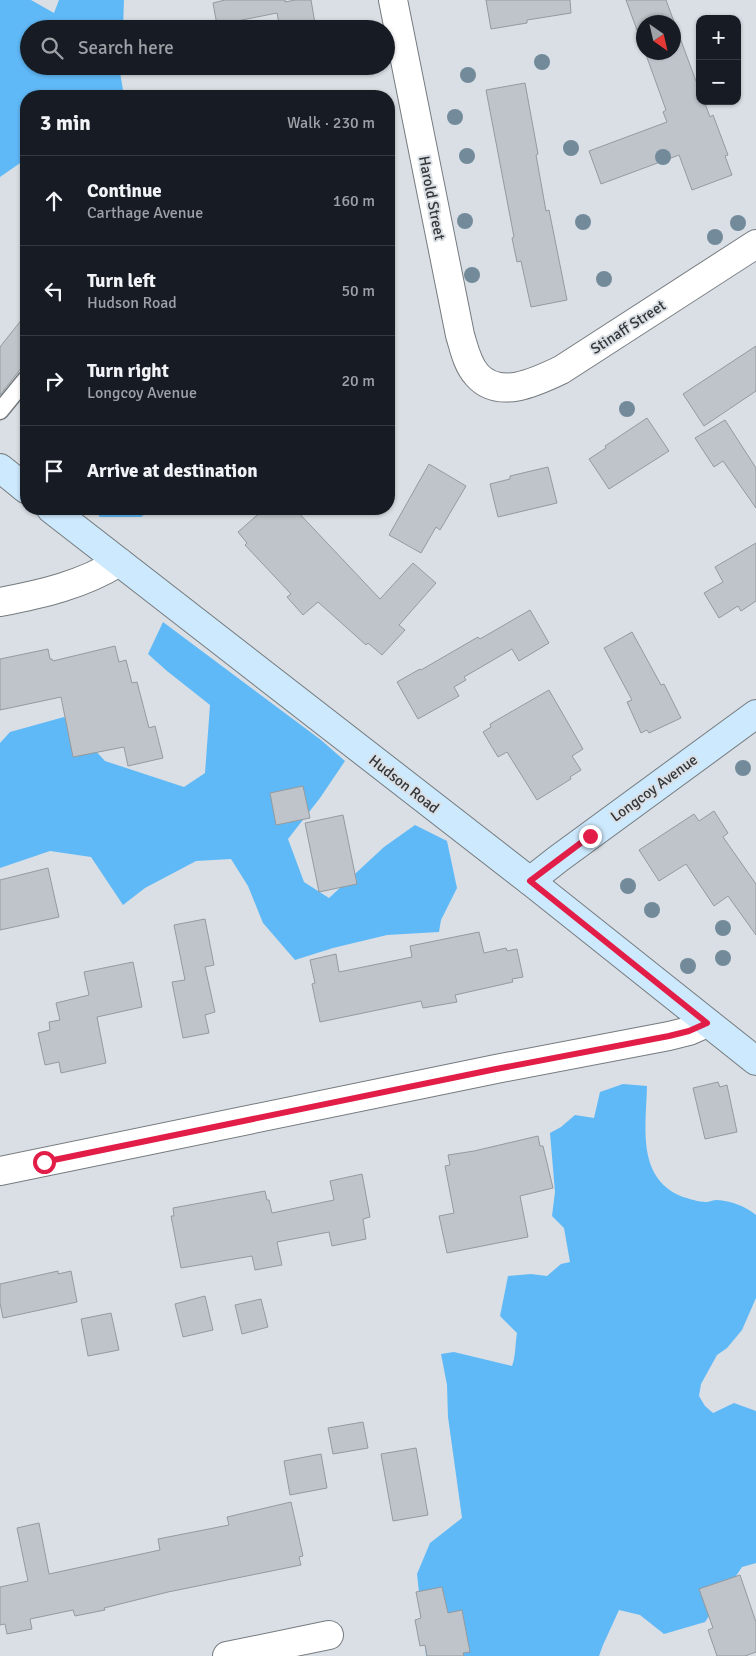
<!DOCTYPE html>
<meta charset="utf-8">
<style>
:root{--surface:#171b24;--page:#242831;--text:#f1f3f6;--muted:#9ea1a6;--line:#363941}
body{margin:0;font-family:Signika,sans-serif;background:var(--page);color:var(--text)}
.controls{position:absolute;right:15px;top:15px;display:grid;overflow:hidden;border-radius:10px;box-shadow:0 1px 4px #0004}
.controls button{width:45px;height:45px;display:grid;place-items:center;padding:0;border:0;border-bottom:1px solid var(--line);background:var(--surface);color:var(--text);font:25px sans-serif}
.compass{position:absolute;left:636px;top:15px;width:45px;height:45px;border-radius:50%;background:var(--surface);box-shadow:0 1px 4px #0004;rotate:146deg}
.stop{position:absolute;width:15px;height:15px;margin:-11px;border:4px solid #e11d48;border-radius:50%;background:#fff}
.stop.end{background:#e11d48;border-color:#fff;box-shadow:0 1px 5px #0008}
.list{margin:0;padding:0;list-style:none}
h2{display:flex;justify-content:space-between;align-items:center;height:65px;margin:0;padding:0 20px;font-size:21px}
h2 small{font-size:16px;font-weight:400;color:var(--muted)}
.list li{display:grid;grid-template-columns:32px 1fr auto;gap:15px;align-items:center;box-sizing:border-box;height:90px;padding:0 20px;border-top:1px solid var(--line)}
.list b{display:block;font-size:19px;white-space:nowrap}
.list p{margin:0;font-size:16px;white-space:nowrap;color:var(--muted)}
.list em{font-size:16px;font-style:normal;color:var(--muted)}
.icon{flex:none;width:28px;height:28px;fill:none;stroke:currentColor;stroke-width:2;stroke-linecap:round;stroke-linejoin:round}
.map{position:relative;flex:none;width:756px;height:1656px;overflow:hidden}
.search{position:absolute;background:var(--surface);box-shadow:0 1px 4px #0004;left:20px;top:20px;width:375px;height:55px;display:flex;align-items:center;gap:12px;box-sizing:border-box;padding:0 18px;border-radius:28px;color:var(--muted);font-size:19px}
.panel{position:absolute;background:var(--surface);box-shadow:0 1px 4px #0004;left:20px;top:90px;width:375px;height:425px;border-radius:20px}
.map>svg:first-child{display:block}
.forest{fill:#60b9f7}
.building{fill:#bec4c9;stroke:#949a9e}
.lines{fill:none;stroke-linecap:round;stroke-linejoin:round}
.lane-casing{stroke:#757b7f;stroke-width:19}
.street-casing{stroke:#757b7f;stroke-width:30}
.secondary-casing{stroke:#757b7f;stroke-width:30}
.lane{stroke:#fff;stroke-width:16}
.street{stroke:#fff;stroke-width:28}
.secondary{stroke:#cde9fd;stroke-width:28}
.tree{fill:#738a9b}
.route{stroke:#e11d48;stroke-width:6}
.labels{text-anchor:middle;stroke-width:4;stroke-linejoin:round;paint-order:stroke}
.street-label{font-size:15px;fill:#343739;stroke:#d9dfe4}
</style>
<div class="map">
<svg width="756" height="1656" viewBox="0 0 756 1656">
<rect width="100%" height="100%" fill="#d9dfe4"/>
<g class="forest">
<path d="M0 0H31L54 13 59 0H124L123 29H29V66H119L124 96H26V159L0 177Z"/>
<path d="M93 509H152L141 517H100Z"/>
<path d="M163 622 321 740 345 761 320 798 288 839 304 882 329 898 384 847 415 825 447 841 457 888 441 920 439 932 387 935 333 948 295 960 263 923 248 886 231 859 196 861 145 888 123 905 91 857 50 851 0 868V743L10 732 64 717 105 761 184 787 205 773 210 705 167 671 148 654Z"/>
<path d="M623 1084 647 1086C646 1127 636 1179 683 1197 691 1199 698 1202 706 1202 709 1202 713 1200 717 1200 731 1201 745 1206 756 1215V1298L742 1330 727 1348 717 1355 701 1384 699 1396 705 1406 713 1413 734 1403 756 1411V1563L742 1567 705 1622 664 1634 640 1615 619 1610 603 1645 599 1656H426L417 1574 430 1543 462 1518 448 1417 447 1385 441 1354 454 1352 512 1366C516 1355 515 1344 517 1333L500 1316 508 1276 531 1274 547 1276 561 1264 570 1262 564 1228 552 1216 555 1192 550 1133 561 1127 575 1115 594 1118 600 1092Z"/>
</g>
<g class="building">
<path d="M225 0H285V2L295 0H311L316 29H280L277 13 217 25 213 3Z"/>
<path d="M486 0H570L571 13 527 20V23L491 29Z"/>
<path d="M626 0H666L700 92V101H704L710 117 713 115 728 155 725 156 732 175 692 190 679 155 601 184 589 151 667 122 663 112 666 110 645 52H674V22H644V49Z"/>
<path d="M525 83 538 154 536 155 546 211 549 210 567 300 531 307 521 261 517 262 512 238 514 237 486 90Z"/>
<path d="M26 314V362L0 395V347Z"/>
<path d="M756 346V391L704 426 683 394Z"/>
<path d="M647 418 669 451 609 489 589 459 606 448 605 446Z"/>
<path d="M725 420 756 468V508L723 461 714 467 695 438Z"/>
<path d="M429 464 466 486 440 530 436 527 421 553 389 535Z"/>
<path d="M548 467 557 503 498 517 490 484 510 479V476Z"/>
<path d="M264 509H295L380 599 413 563 436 583 399 625 405 630 382 655 368 643 366 645 318 602 303 615 287 597 291 594 245 545 247 543 238 532Z"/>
<path d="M756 543V601L741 611 738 606 719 618 704 593 723 582 715 567Z"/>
<path d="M530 610 549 643 519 661 512 649 464 677 466 680 454 687 459 696 418 719 397 682 420 669 421 670 478 637 480 639Z"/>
<path d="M632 632 661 685 664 684 681 718 649 733 647 730 641 733 627 702 632 700 604 648Z"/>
<path d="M115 646 119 662 126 660 132 683 137 682 149 728 155 726 163 758 128 766 124 747 73 757 61 697 0 710V659L48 649 50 659H52L53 661Z"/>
<path d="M549 690 583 749 572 756 581 770 570 777 571 779 537 800 507 752 498 757 483 732 491 727 490 724Z"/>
<path d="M303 786 310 818 276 825 270 793Z"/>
<path d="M714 811 728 833 723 837 756 884V935L728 896 714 906 686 864 659 881 639 850 694 814 699 821Z"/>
<path d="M343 815 357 884 319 892 305 823Z"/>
<path d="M48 868 59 917 0 930V880Z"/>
<path d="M205 919 214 965 205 967 215 1012 205 1015 209 1033 183 1038 172 982 185 980 174 925Z"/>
<path d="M479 932 484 953 506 948 507 951 517 949 523 977 512 979 513 982 455 995 457 1002 423 1008 421 1001 320 1022 312 984 315 983 310 960 336 954 339 972 412 957 410 946Z"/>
<path d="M133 962 142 1007 97 1017 106 1063 61 1073 59 1062 45 1065 38 1033 50 1030 49 1022 60 1020 56 1003 89 995 84 972Z"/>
<path d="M718 1082 720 1087 727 1085 737 1132 705 1139 693 1088Z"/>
<path d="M538 1136 540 1146H543L553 1188 520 1196 528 1237 447 1253 439 1216 454 1213 445 1166 450 1165 448 1155 474 1151Z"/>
<path d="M362 1174 370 1217 363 1219 366 1239 332 1246 329 1232 277 1242 282 1265 255 1270 252 1256 181 1268 171 1216H174L173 1208 265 1191 267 1200H269L272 1213 334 1200 330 1181Z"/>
<path d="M58 1271V1274L71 1271 77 1302 3 1318 0 1303V1284Z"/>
<path d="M205 1296 213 1330 183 1337 175 1304Z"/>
<path d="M261 1299 268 1327 242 1334 235 1305Z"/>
<path d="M111 1313 119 1350 88 1356 81 1319Z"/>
<path d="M363 1422 368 1448 333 1454 328 1428Z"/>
<path d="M416 1448 428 1515 393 1521 381 1454Z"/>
<path d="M321 1454 327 1488 290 1495 284 1461Z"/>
<path d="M291 1502 303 1556 299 1557 301 1565 168 1592 104 1608 105 1610 75 1616 73 1610 30 1619 32 1629 7 1634 5 1624 0 1625V1587L28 1581 17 1528 39 1523 49 1574 160 1550 158 1539 229 1525 227 1517Z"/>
<path d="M740 1575 756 1622V1652L745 1656H717L708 1630 713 1628 699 1589Z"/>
<path d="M442 1587 448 1613 462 1610 470 1652 463 1653 464 1656H427L425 1645 420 1646 415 1620 421 1618 416 1592Z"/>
</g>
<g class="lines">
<g class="lane-casing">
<path id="lane" d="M0 411 26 379"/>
</g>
<g class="street-casing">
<g id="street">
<path d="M393 0 460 335C464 348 467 364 477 375 499 400 536 382 561 370L756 244"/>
<path d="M0 602C42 594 82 585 119 562"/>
<path d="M0 1171 496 1069 669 1036 689 1031 707 1023"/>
<path d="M227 1656 329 1635"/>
</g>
</g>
<g class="secondary-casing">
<g id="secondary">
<path d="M0 468 26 489"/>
<path d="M51 509 530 881 756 1061"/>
<path d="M530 881 558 859 756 714"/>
</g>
</g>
<use href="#lane" class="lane"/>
<use href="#street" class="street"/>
<use href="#secondary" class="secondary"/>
</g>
<g class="tree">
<circle cx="542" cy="62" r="8"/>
<circle cx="468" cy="75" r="8"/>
<circle cx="455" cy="117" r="8"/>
<circle cx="571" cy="148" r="8"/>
<circle cx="467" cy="156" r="8"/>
<circle cx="663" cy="157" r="8"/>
<circle cx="465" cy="221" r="8"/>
<circle cx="583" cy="222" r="8"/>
<circle cx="738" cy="223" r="8"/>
<circle cx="715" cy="237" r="8"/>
<circle cx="472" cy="275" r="8"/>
<circle cx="604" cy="279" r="8"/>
<circle cx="627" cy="409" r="8"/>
<circle cx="743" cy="768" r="8"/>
<circle cx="628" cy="886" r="8"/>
<circle cx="652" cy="910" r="8"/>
<circle cx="723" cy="928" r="8"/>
<circle cx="723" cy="958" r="8"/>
<circle cx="688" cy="966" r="8"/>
</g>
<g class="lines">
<path class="route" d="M44 1162 496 1069 669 1036 689 1031 707 1023 530 881 590 836"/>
</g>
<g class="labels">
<g class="street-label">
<text transform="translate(432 198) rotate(79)" y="5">Harold Street</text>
<text transform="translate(628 327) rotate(-33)" y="5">Stinaff Street</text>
<text transform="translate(404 784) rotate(38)" y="5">Hudson Road</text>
<text transform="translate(654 788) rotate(-36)" y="5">Longcoy Avenue</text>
</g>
</g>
</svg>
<div class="controls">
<button>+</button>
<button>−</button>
</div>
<svg class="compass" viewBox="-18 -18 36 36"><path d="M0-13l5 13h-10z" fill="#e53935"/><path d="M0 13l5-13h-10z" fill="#9ea1a6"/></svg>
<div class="stop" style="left:44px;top:1162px"></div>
<div class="stop end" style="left:590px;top:836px"></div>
<div class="search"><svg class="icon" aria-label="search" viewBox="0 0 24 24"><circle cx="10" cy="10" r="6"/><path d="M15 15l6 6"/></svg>Search here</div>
<section class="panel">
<h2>3 min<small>Walk · 230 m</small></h2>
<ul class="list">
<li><svg class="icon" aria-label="ahead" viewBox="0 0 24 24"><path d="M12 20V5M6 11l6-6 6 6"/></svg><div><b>Continue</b><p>Carthage Avenue</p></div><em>160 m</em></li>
<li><svg class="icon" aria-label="left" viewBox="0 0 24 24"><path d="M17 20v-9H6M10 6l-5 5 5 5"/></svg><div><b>Turn left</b><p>Hudson Road</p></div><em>50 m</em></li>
<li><svg class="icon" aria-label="right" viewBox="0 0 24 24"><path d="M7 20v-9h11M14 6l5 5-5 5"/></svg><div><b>Turn right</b><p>Longcoy Avenue</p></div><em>20 m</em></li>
<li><svg class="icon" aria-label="arrive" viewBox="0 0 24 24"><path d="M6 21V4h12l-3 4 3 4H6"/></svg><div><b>Arrive at destination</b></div></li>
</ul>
</section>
</div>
